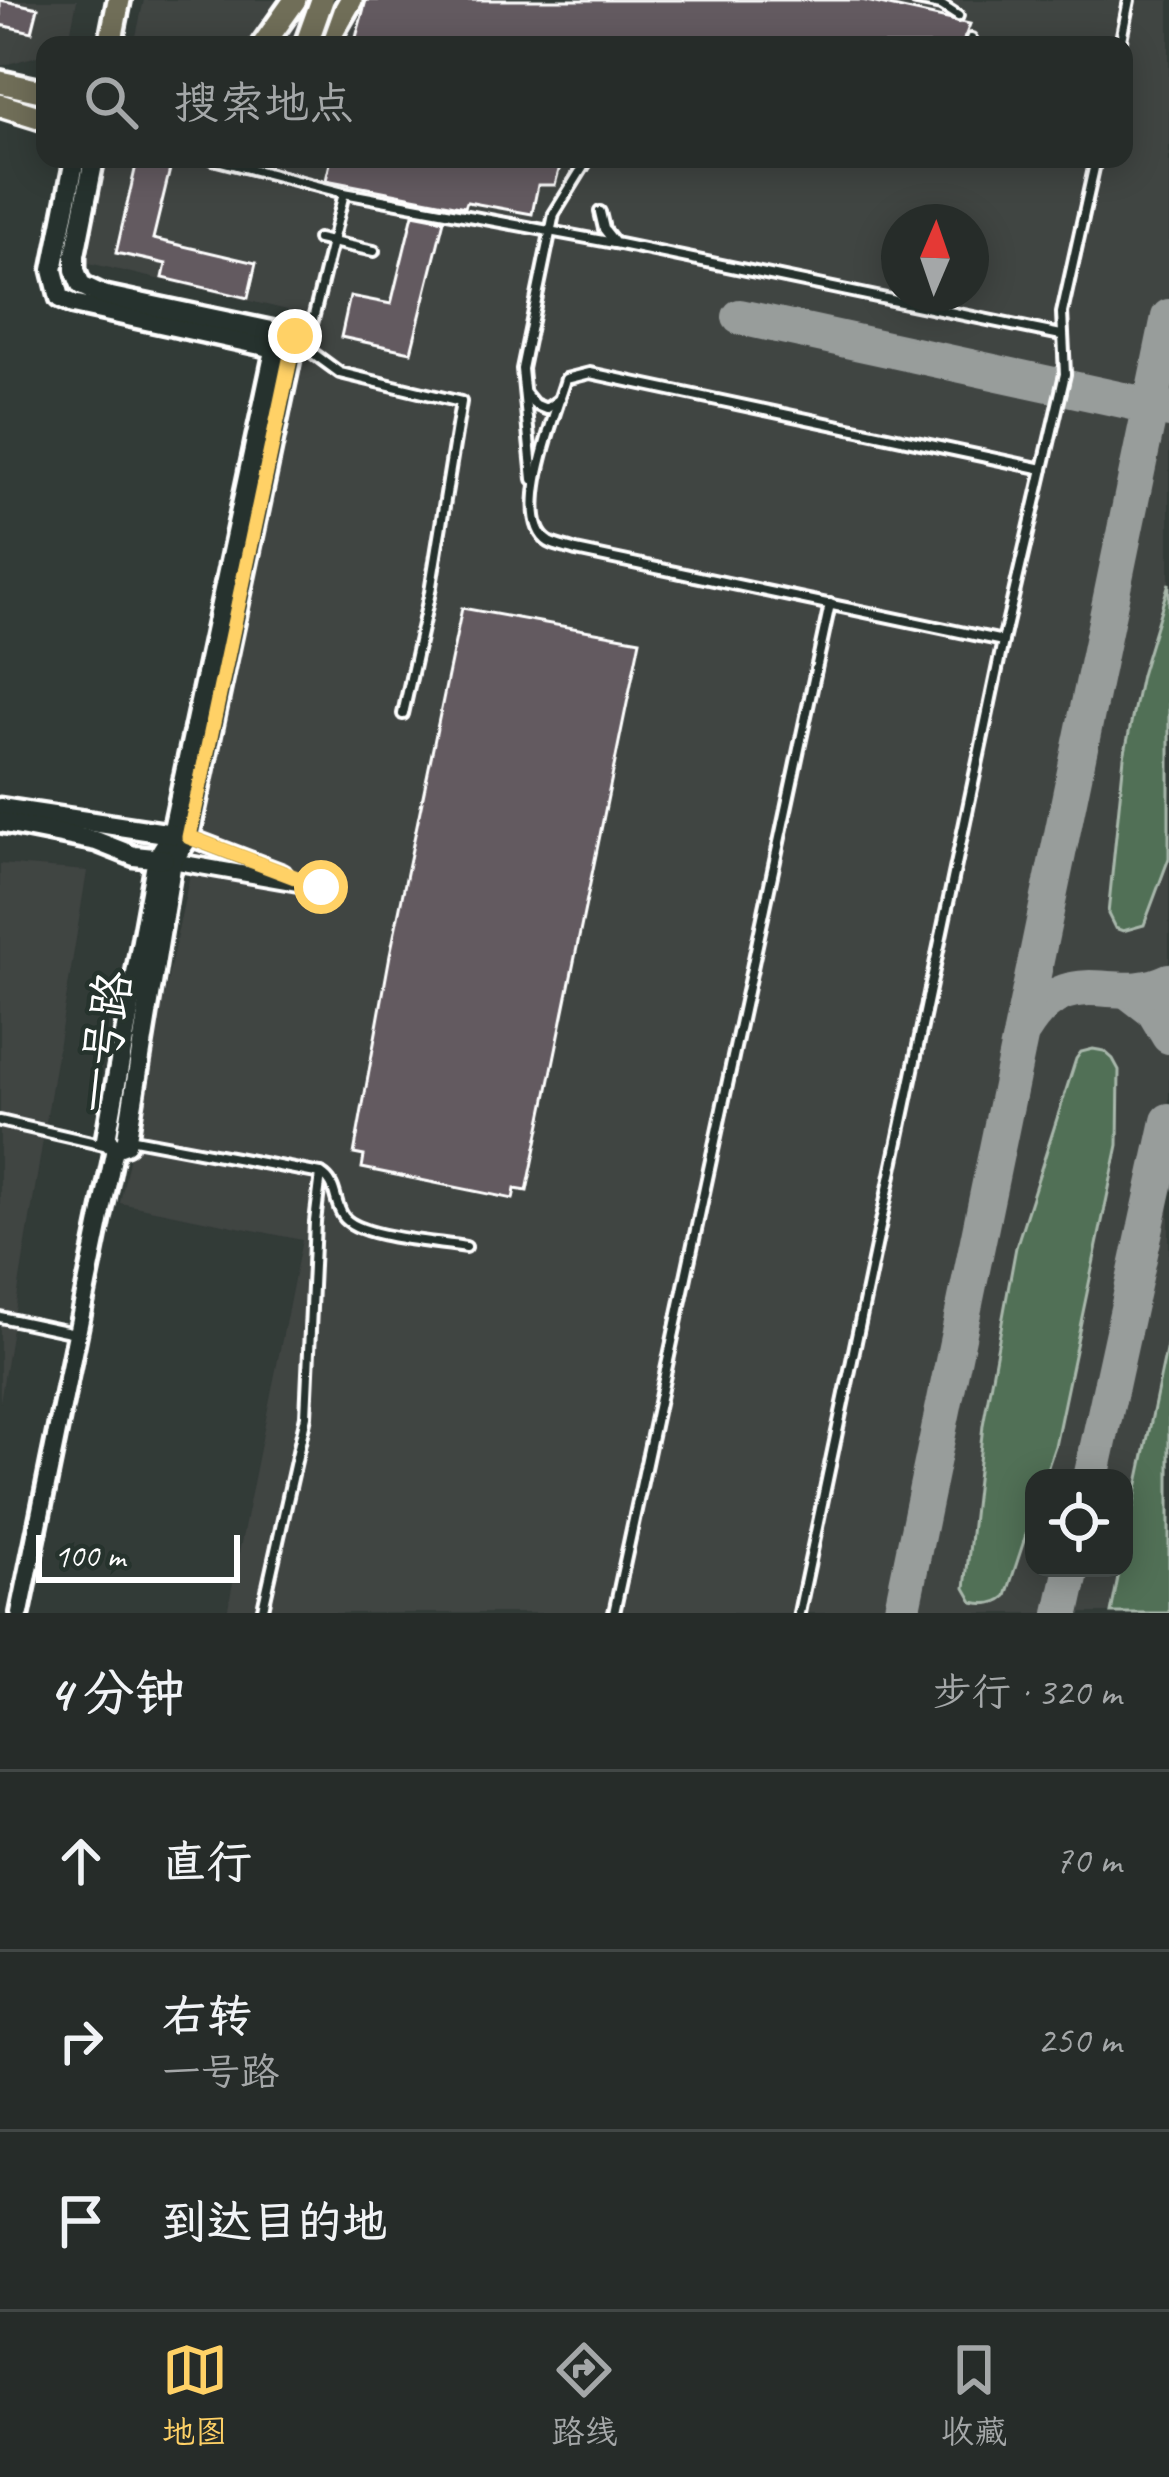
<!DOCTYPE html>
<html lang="zh">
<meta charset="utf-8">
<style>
:root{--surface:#262c29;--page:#323835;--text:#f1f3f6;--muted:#a4a7a8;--line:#424846;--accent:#ffd166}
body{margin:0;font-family:Caveat,"LXGW WenKai TC",sans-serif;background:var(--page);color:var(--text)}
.controls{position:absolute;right:36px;bottom:36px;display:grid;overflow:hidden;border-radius:24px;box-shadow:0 6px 30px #0003}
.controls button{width:108px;height:108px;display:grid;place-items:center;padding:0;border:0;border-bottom:3px solid var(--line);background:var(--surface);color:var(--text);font:60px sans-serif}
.compass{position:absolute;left:881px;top:204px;width:108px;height:108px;border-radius:50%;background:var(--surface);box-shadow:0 6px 30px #0003;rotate:2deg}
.scale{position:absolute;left:36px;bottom:30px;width:204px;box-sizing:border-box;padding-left:12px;border:6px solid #fff;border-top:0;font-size:33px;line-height:42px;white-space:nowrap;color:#fff;-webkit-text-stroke:9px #26332d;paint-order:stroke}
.stop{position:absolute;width:36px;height:36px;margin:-27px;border:9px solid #ffd166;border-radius:50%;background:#fff}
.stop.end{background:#ffd166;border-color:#fff;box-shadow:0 3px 12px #0008}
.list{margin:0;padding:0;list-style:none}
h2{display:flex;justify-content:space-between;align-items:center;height:156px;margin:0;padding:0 48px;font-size:51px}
h2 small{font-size:39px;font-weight:400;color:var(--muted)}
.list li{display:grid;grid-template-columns:78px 1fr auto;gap:36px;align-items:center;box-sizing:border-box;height:180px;padding:0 48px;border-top:3px solid var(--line)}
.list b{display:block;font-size:45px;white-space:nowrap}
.list p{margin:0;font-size:39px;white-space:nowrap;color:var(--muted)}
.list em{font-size:39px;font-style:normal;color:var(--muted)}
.icon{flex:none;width:66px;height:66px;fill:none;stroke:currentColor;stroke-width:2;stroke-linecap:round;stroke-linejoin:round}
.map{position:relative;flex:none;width:1169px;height:1613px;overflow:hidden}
.search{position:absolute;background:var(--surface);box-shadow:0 6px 30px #0003;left:36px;right:36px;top:36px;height:132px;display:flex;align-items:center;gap:30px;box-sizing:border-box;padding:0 42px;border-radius:24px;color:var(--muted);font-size:45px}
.sheet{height:696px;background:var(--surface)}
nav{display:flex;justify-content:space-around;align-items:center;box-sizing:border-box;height:168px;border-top:3px solid var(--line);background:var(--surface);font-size:33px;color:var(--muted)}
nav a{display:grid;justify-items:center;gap:6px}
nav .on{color:var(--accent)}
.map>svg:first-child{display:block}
.built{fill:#414443;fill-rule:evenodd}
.green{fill:#516f57;stroke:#a8b7ab;stroke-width:3}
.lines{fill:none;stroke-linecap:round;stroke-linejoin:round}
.taxiway{stroke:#989d9b;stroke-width:36}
.building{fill:#635a60;stroke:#fff;stroke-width:3}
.service-casing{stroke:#fff;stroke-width:16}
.minor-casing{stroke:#fff;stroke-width:22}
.tertiary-casing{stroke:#fff;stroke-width:26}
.secondary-casing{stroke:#fff;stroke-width:27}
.primary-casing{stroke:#fff;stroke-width:30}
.service{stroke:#26332d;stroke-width:8}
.minor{stroke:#26332d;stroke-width:14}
.tertiary{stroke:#26332d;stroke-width:16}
.secondary{stroke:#26332d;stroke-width:18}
.primary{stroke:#706e59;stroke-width:21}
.primary-bridge-casing{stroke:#fff;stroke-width:30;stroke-linecap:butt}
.primary-bridge{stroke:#706e59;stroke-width:21}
.route{stroke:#ffd166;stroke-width:15}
.labels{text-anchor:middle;stroke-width:9;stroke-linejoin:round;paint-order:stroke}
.street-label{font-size:48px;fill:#fff;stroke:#26332d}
</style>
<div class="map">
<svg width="1169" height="1613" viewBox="0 0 1169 1613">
<rect width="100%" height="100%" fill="#323b37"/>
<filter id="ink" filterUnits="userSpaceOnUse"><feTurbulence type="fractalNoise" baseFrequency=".00833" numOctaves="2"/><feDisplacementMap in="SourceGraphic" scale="24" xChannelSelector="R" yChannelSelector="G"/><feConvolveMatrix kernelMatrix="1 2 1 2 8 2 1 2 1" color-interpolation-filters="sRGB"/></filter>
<g filter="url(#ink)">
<g class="built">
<path d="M0 0H77L68 45H45V54L0 66Z"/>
<path d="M144 0H1169V1613H227L302 1240 120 1203 309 315 85 262 108 159H1124V45H134ZM899 222H971V294H899ZM1034 1478H1124V1568H1034Z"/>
<path d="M0 864 87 871 0 1402Z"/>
</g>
<g class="green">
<path d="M1169 583V858L1144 925 1123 931 1115 928 1108 914 1124 757 1141 675Z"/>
<path d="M1093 1049 1104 1051 1113 1059 1119 1070 1118 1145 1055 1446 1044 1478H1034V1510L1006 1596C996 1605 985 1605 973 1602L965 1588 983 1425 1016 1247 1076 1059 1081 1052Z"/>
<path d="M1169 1336V1613H1111L1120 1568H1124V1550Z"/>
</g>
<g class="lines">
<g class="taxiway">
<path d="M740 317 1169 410"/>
<path d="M1128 991 1154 1011 1169 1036"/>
<path d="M1024 1029C1069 957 1113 1008 1169 981"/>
<path d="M1091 1478 1169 1121"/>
<path d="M901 1613 1169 317"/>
<path d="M1062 1613 1072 1568"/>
</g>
</g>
<g class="building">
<path d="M0 0 38 8 32 32 0 25Z"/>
<path d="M366 0H862L970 24 962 45H354Z"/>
<path d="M331 159H562L555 185H538L532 214 467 202 465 207 326 180Z"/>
<path d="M137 161 170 169 153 239 256 263 248 298 163 278 166 264 116 253Z"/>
<path d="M413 214 444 220 411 352 341 337 350 296 391 304Z"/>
<path d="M462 608 640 640 527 1191 515 1189 513 1199 362 1168 364 1156 354 1154 390 955Z"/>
</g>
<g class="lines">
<g class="service-casing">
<g id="service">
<path d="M916 0 941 5 958 16"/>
<path d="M970 45 971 39"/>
<path d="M1120 45 1129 0"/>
<path d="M213 159 344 193 306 348 340 373 461 402 430 592 403 714"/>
<path d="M344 193 614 243"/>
<path d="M600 212 604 229 615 243 1061 335"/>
<path d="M318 239 374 251"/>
<path d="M525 393 534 404 546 409 560 399"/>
<path d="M533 479 522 369 554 214 588 159"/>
<path d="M1003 641 576 551C568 548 556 546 549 542 512 519 556 413 566 379L590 373 1043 469"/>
<path d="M0 1121 104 1145"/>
<path d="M129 1138 321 1174C338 1184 333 1201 343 1216 357 1238 440 1242 466 1247"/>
<path d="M0 1317 75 1333"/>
<path d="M262 1613 306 1416 315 1222 321 1174"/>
<path d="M614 1613 830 604"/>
<path d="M799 1613 1003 641 1065 374 1062 313 1096 159"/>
</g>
</g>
<g class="minor-casing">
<g id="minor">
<path d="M189 837 283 873"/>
<path d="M172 861 321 887"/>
</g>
</g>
<g class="tertiary-casing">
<path id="tertiary" d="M20 1613 115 1148"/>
</g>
<g class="secondary-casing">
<g id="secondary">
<path d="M75 159 53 270 60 298 73 304 284 350"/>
<path d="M94 159 75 255V270L81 285 102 295 295 336 189 837 172 861 127 1138 126 1144 115 1148 106 1139 157 858 172 834 279 332"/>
<path d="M0 808 179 835"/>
<path d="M0 822 96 841 134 856 164 859"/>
</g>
</g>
<g class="primary-casing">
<g id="primary">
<path d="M110 45 119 0"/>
<path d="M263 45 295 0"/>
<path d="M325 45 351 0"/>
<path d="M0 82 45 92"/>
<path d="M0 105 45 119"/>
</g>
</g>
<use href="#service" class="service"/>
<use href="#minor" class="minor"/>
<use href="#tertiary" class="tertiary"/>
<use href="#secondary" class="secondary"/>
<use href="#primary" class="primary"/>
<g class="primary-bridge-casing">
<path id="primary-bridge" d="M306 45 322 0"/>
</g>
<use href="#primary-bridge" class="primary-bridge"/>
</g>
</g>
<g class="lines" filter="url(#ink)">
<path class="route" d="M295 336 189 837 321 887"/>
</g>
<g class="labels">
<g class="street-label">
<text transform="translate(103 1042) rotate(-81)" y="17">一号路</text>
</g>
</g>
</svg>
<div class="controls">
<button><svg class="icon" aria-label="locate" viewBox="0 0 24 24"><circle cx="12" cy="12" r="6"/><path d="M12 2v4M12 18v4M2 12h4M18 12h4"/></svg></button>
</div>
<svg class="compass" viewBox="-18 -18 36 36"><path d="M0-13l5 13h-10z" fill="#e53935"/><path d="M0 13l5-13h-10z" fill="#a4a7a8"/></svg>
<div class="scale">100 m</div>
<div class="stop" style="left:321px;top:887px"></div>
<div class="stop end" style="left:295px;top:336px"></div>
<div class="search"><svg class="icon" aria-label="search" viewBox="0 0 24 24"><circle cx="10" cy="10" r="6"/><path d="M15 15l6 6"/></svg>搜索地点</div>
</div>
<section class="sheet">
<h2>4 分钟<small>步行 · 320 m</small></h2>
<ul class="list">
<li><svg class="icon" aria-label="ahead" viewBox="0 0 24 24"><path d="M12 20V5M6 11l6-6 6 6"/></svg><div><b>直行</b></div><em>70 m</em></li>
<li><svg class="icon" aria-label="right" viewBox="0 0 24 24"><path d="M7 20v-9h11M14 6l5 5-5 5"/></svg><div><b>右转</b><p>一号路</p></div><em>250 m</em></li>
<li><svg class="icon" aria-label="arrive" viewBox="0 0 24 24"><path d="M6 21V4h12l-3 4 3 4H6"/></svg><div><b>到达目的地</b></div></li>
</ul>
</section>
<nav>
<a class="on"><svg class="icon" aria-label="map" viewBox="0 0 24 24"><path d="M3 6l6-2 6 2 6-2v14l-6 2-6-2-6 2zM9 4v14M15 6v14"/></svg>地图</a>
<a><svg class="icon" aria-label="directions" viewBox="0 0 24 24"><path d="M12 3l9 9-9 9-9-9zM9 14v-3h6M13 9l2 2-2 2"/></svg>路线</a>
<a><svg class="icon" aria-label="saved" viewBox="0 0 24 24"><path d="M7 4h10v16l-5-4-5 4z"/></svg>收藏</a>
</nav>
